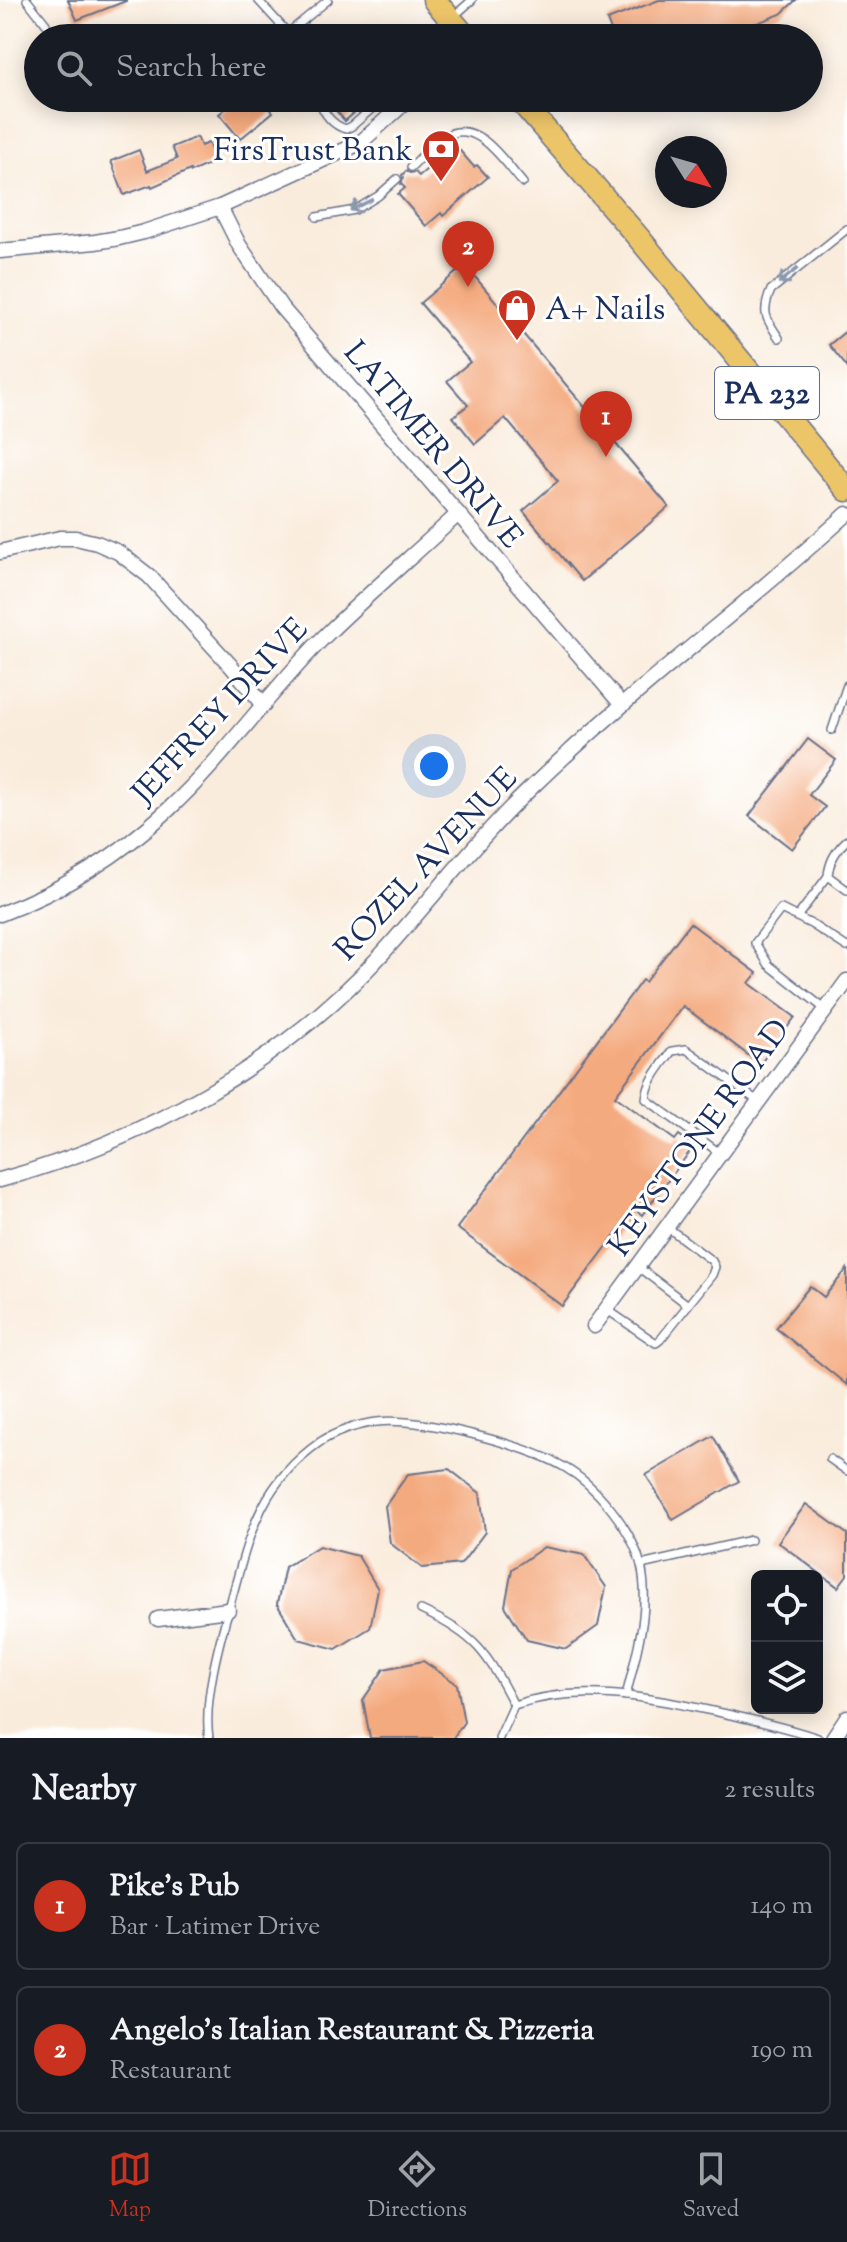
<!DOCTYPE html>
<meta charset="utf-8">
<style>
:root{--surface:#171b24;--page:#242831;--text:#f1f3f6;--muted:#9ea1a6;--line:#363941;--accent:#c8321e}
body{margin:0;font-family:"Sorts Mill Goudy",serif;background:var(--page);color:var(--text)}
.controls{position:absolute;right:24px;bottom:24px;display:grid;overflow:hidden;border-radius:12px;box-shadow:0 4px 20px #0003}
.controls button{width:72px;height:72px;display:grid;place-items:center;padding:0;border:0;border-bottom:2px solid var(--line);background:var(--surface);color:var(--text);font:40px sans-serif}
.compass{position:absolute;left:655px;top:136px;width:72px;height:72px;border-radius:50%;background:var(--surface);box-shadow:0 4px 20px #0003;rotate:127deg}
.you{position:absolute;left:434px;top:766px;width:28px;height:28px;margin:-20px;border:6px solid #fff;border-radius:50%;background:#1a73e8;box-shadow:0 0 0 12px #1a73e833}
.badge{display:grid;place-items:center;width:52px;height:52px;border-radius:50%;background:var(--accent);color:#fff;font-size:26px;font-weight:700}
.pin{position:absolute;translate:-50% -66px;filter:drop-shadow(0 2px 4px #0008)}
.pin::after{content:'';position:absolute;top:42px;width:28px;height:24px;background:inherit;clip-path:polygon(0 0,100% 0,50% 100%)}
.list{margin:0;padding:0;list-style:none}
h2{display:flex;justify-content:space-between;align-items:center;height:104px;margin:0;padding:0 32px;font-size:34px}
h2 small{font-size:26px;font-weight:400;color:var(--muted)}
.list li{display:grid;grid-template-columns:52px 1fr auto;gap:24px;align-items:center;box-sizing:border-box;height:128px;margin:0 16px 16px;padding:0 16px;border:2px solid var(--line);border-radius:12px}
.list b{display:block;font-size:30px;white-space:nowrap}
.list p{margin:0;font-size:26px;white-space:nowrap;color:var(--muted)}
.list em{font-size:26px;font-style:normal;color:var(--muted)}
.icon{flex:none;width:44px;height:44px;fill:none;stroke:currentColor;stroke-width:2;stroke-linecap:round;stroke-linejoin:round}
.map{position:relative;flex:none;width:847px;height:1738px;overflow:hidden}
.search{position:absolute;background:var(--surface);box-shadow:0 4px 20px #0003;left:24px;right:24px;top:24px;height:88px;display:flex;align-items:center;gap:20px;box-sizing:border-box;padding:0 28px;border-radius:44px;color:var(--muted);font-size:30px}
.sheet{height:392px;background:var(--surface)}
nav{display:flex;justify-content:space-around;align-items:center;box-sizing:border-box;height:112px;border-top:2px solid var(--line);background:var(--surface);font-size:22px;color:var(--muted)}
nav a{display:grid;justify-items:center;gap:4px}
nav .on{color:var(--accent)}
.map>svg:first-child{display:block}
.building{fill:#f4aa7f}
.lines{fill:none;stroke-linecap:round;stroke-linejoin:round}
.service-casing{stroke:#69718a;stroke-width:10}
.minor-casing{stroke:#69718a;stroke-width:17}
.primary-casing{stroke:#69718a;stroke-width:25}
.service{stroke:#fff;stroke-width:7}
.minor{stroke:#fff;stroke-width:14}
.primary{stroke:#edc569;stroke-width:22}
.oneway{stroke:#8d97ae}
.labels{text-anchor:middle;stroke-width:6;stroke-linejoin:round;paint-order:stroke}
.shield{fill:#fff;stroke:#5f6d8e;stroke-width:2}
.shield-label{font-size:30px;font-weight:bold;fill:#1b2f5e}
.poi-label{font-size:32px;fill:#1b2f5e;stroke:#fff;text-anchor:end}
.street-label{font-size:32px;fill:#1b2f5e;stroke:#fff}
</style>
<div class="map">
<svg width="847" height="1738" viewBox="0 0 847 1738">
<rect width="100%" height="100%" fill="#fff"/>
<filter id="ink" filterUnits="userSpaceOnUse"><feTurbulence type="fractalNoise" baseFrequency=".0125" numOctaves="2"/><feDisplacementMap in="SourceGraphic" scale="16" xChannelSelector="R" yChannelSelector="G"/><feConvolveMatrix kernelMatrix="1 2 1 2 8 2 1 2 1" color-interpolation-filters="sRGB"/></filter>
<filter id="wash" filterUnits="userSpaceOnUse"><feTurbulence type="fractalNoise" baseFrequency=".006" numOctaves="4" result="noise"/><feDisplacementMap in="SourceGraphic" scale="32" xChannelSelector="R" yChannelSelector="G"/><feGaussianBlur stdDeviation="1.8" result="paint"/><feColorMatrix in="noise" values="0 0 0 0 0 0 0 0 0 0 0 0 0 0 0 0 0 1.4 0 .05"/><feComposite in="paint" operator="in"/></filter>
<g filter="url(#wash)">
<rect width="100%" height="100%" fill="#f9ecdc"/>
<g id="blocks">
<g class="building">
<path d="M68 0H126V1L77 20Z"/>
<path d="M659 0H796L781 14 717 38H614L607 20Z"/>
<path d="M239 98H261L273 112 240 139 219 114Z"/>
<path d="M325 98H371L345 121Z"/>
<path d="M197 137 201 146 208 143 216 161 191 172 190 170 152 187 151 185 124 195 111 161 139 150 147 171 177 159 172 147Z"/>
<path d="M455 145 474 167 477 165 488 177 443 216 441 213 426 226 398 194 405 188 401 184 403 178 402 175 406 171 410 173 415 172 419 176Z"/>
<path d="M465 265 669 507 582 581 523 511 558 481 505 418 475 444 453 417 468 405 447 381 470 362 420 303Z"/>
<path d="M847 330V367L829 345Z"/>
<path d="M808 739 836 760 809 795 825 807 792 849 749 816Z"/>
<path d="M690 923 757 973 749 983 795 1017 760 1064 683 1006 615 1096 675 1140 679 1135 694 1146 642 1215 635 1209 562 1306 457 1228 642 980 645 982Z"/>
<path d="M847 1269V1385L776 1328 810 1286 824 1297Z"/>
<path d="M713 1436 739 1481 673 1520 646 1475Z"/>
<path d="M449 1469 480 1493 485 1532 461 1564 422 1568 390 1543 385 1506 408 1474Z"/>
<path d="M806 1504 847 1534V1575L838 1587 778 1542Z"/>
<path d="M319 1546 358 1556 378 1589 370 1628 336 1649 298 1639 277 1604 285 1567Z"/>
<path d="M544 1547 584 1555 606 1587 598 1626 566 1649 527 1640 505 1606 512 1569Z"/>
<path d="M423 1661 457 1684 464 1722 453 1738H370L363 1700 384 1669Z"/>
</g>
</g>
</g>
<g filter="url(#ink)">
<use href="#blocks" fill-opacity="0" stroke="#69718a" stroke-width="2"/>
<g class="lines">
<g class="service-casing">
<g id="service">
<path d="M27 0 46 24"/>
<path d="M258 0 288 33 328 0"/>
<path d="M452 18 472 0"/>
<path d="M341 38 350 32H358L366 38"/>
<path d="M318 98C323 112 331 125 346 129L352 126 384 98"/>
<path d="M411 167C421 157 432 145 444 137 477 116 504 162 523 183"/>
<path d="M317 217 355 210 378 196 397 179"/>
<path d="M779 338C766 319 761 313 771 290L847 229"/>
<path d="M832 730 847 685"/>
<path d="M847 840C836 850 829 862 828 876L847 890"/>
<path d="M797 917 828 876"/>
<path d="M826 1010 769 965 755 943 781 909 811 924 847 947"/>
<path d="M721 1154 646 1099C648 1080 661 1066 672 1051L686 1049 759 1102"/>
<path d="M638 1267 688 1305"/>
<path d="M606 1309 656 1343 660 1340 712 1275 715 1267 712 1261 667 1227"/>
<path d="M830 1459 847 1471"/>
<path d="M641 1565 751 1540"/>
<path d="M421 1610C476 1635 487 1653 514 1705"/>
<path d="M209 1738C203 1700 220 1639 231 1601 249 1535 260 1484 320 1442 335 1432 359 1424 377 1422 420 1417 527 1445 564 1467 596 1485 632 1529 641 1565 651 1609 636 1654 626 1696"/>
<path d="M499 1738 514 1705C581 1682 655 1699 722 1713 754 1720 786 1727 818 1738"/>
</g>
</g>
<g class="minor-casing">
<g id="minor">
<path d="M220 207 239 245 281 307 622 705"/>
<path d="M0 251 95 242 119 238 144 232 220 207 360 143 410 98"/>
<path d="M0 552 60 538H76L97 543 118 552 149 576 232 667 264 705"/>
<path d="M0 914C64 890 119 856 169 809 227 755 272 688 328 633 370 592 415 554 458 514"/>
<path d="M0 1180C144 1140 279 1066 381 955 432 899 476 840 531 788 631 691 744 608 847 514"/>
<path d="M594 1326 847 981"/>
<path d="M158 1619 228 1610"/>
<path d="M833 1738 847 1717"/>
</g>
</g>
<g class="primary-casing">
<g id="primary">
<path d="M434 0 467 38"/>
<path d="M518 98 638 237 847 490"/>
</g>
</g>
<use href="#service" class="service"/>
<use href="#minor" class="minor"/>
<use href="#primary" class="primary"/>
</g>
<defs><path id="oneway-shaft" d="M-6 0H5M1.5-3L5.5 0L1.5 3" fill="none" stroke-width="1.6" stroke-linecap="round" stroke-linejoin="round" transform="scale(2)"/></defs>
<g class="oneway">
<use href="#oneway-shaft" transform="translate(361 205) rotate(154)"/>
<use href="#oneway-shaft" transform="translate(788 276) rotate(141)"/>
</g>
</g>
<defs>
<g id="bank-pin" transform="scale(2)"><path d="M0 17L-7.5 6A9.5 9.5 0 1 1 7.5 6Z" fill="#c8321e" stroke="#fff"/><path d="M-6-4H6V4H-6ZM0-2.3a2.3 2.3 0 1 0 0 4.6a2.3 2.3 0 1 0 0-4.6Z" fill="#fff"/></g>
<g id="shop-pin" transform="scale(2)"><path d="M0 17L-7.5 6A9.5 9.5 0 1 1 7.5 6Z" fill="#c8321e" stroke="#fff"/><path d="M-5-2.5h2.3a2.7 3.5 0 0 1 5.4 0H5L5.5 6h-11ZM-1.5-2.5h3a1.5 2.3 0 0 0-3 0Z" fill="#fff"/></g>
</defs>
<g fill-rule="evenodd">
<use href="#bank-pin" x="441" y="149"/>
<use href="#shop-pin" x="517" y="308"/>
</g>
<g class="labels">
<rect class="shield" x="715" y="367" width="104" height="52" rx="6"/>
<g class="shield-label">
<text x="767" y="403">PA 232</text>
</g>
<g class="poi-label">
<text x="413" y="160">FirsTrust Bank</text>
<text x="545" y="319" text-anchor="start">A+ Nails</text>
</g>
<g class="street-label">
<text transform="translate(434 444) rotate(50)" y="11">LATIMER DRIVE</text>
<text transform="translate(219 710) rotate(-47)" y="11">JEFFREY DRIVE</text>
<text transform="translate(425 863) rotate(-47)" y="11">ROZEL AVENUE</text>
<text transform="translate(698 1137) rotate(-54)" y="11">KEYSTONE ROAD</text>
</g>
</g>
</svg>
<div class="controls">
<button><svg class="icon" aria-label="locate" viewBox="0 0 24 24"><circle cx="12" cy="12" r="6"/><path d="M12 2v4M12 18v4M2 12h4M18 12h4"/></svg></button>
<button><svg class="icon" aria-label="layers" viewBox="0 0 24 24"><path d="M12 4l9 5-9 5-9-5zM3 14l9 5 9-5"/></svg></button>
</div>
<svg class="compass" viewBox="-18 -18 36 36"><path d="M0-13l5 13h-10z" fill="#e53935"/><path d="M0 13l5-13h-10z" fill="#9ea1a6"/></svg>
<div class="you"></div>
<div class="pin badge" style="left:606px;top:457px">1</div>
<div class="pin badge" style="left:468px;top:287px">2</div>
<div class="search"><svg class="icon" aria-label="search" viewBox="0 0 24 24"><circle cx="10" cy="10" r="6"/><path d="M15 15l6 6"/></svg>Search here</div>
</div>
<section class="sheet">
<h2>Nearby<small>2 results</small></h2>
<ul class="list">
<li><span class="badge">1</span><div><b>Pike's Pub</b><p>Bar · Latimer Drive</p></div><em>140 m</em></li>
<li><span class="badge">2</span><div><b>Angelo's Italian Restaurant &amp; Pizzeria</b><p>Restaurant</p></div><em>190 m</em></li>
</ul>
</section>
<nav>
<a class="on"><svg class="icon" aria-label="map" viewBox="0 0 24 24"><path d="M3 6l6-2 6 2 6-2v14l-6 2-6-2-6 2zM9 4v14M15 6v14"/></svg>Map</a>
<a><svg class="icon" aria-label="directions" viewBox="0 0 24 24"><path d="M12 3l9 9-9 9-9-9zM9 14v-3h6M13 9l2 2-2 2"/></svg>Directions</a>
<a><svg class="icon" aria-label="saved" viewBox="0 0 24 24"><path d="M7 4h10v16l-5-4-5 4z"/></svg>Saved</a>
</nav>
